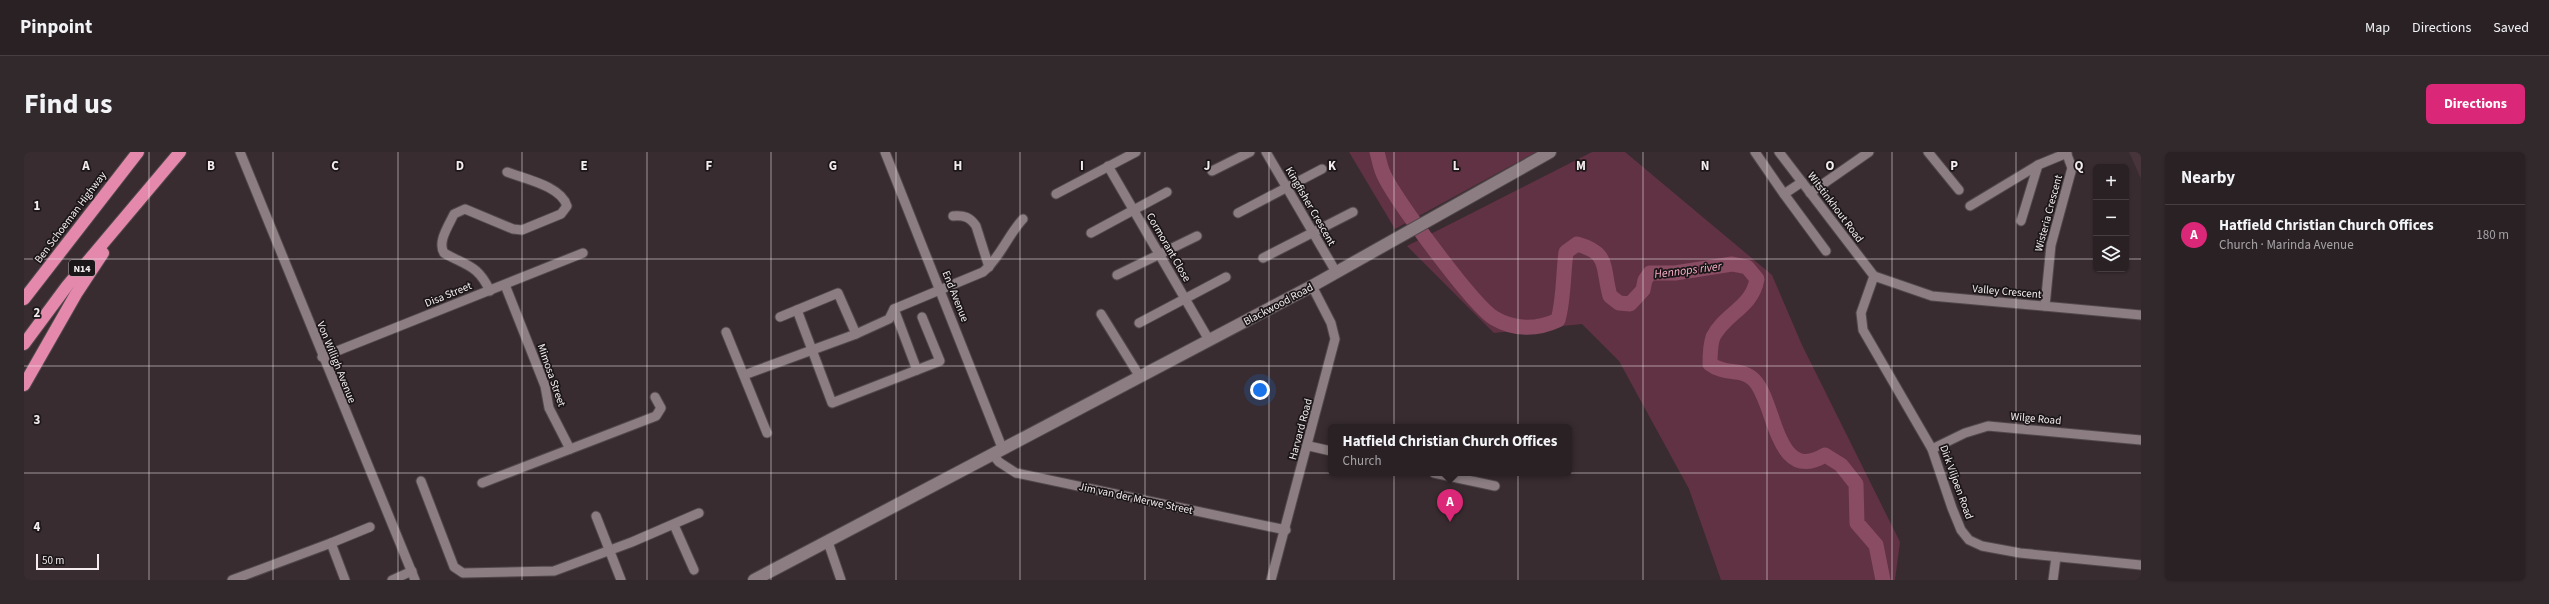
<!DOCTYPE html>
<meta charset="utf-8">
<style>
:root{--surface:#2a2124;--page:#32292c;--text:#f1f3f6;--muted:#a5a3a6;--line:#463e41;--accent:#db2777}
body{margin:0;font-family:"Source Sans 3",sans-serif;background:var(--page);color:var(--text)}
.controls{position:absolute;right:12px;top:12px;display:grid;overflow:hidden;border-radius:6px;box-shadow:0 1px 3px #0004}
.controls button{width:36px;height:36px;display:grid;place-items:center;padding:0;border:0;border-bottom:1px solid var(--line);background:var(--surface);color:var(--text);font:20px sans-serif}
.scale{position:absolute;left:12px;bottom:10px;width:63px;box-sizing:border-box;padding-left:4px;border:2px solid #f4ecef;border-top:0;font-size:11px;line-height:14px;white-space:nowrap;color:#f4ecef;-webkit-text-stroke:3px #1b1618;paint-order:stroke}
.you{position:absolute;left:1236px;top:238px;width:14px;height:14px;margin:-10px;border:3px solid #fff;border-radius:50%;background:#1a73e8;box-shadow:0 0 0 6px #1a73e833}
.badge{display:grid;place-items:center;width:26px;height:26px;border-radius:50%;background:var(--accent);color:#fff;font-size:13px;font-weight:700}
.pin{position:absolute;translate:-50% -33px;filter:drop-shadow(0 1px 2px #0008)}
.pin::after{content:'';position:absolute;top:21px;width:14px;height:12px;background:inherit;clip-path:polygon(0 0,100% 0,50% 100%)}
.popup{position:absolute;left:1304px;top:272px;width:244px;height:52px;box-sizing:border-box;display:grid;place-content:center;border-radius:6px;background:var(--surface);filter:drop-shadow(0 1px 3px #0005);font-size:13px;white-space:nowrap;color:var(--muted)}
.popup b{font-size:15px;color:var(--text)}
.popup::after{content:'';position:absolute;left:50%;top:100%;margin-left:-8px;border:8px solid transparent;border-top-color:var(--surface)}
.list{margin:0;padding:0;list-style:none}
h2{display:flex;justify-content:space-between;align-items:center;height:52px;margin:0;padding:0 16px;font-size:17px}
h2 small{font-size:13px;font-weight:400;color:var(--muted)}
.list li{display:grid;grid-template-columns:26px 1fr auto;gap:12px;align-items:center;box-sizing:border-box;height:60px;padding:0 16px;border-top:1px solid var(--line)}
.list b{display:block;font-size:15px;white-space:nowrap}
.list p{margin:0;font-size:13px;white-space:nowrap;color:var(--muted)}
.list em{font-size:13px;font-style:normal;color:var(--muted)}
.icon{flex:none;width:22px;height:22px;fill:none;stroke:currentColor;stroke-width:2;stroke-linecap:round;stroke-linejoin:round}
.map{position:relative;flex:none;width:2117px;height:428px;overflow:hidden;border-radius:6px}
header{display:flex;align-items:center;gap:24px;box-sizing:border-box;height:56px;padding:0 20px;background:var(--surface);border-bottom:1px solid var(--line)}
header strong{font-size:19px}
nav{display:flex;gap:22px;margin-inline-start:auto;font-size:14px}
.intro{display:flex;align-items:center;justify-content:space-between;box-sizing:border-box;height:96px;padding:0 24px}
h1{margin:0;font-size:28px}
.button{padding:10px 18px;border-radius:6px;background:var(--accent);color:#fff;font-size:14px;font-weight:700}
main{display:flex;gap:24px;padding:0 24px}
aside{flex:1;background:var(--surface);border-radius:6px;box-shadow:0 1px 3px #0004}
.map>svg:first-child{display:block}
.built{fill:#47353b}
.green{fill:#613144}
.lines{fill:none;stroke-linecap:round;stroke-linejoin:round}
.river{stroke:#894c63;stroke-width:15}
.street-casing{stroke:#52484c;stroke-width:11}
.secondary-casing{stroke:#52484c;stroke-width:14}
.highway-casing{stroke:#52484c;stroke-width:14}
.street{stroke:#8b7d81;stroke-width:9}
.secondary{stroke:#8b7d81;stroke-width:12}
.highway{stroke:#e489ab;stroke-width:12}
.grid{fill:none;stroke:#f4ecef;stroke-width:1;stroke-opacity:0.55}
.labels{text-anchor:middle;stroke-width:3.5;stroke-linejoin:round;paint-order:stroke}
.shield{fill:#1b1618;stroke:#b3acae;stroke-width:1}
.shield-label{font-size:10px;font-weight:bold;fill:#f4ecef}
.street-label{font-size:11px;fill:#f4ecef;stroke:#1b1618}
.water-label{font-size:12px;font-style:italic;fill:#faafc9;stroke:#1b1618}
.grid-label{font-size:13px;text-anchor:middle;font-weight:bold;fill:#f4ecef;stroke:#1b1618;stroke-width:3.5;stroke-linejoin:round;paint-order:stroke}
</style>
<header>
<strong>Pinpoint</strong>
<nav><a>Map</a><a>Directions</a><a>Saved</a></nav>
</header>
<div class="intro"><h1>Find us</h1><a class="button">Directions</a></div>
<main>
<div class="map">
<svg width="2117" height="428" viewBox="0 0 2117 428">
<rect width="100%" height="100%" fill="#382c30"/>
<path class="built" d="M2105 0H2117V27Z"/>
<g class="green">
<path d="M1325 0H1512L1371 77Z"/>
<path d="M1568 0H1601L1748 123 1778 193 1876 390 1871 428H1697L1665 337 1595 209 1558 172 1470 181 1383 94Z"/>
</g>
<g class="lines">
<path class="river" d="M1353 0C1355 7 1356 14 1359 21 1369 45 1449 153 1470 166 1490 178 1513 178 1534 168 1540 146 1539 123 1542 100L1553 92C1586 101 1578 115 1586 144L1595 151 1606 152 1619 138 1621 128 1626 121H1651L1708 112 1723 115 1733 127C1728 156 1701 161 1689 185 1686 194 1686 203 1686 212 1702 224 1717 215 1730 228 1752 250 1751 333 1801 303L1817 313 1832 332 1833 371 1852 393 1859 428"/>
<g class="street-casing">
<g id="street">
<path d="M216 0 391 428"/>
<path d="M861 0 979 298"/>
<path d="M1242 0 1312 120"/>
<path d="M1731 0 1760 42"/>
<path d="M1755 0 1850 124"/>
<path d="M1904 0 1935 38"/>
<path d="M1084 14 1185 188"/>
<path d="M1188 19 1226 0"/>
<path d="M1778 30 1760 42 1802 99"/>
<path d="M1786 41 1845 0"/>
<path d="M1032 42 1112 0"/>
<path d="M1946 54 2014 13 2043 1"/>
<path d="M1214 61 1298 17"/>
<path d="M929 64C940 63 946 65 952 74L965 115"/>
<path d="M1997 69 2014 13"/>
<path d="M1067 81 1143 40"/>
<path d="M1239 106 1329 60"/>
<path d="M1093 123 1173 84"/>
<path d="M1850 124 1837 161 1839 178 1908 297 1928 356 1937 378 1945 388 1958 394 1996 401 2117 413"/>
<path d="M1850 124 1908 144 2117 163"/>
<path d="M481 133 521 234 525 256 546 297"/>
<path d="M466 139C454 113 443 114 420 101 413 90 425 73 430 62L441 57 489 77 498 78 537 62 543 54C537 34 501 27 483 20"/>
<path d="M2021 154 2027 93 2048 16 2042 0"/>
<path d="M870 157 893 218"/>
<path d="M773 158 808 251 916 209 898 165"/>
<path d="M1077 162 1116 225"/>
<path d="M756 165 814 141 832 182"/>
<path d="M1115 171 1202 125"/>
<path d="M702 180 743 281"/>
<path d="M298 205 559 101"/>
<path d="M720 223 832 182 865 167 870 157 959 120C976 106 984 83 999 67"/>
<path d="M1285 294 1307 299"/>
<path d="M1908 297 1941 281 1964 274 2117 288"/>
<path d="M969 303 975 310 992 321 1262 378"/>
<path d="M1410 321 1471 334"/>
<path d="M397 329 430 415 439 421 530 419 608 390 675 361"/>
<path d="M458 331 632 264 637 256 631 245"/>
<path d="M572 364 597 428"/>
<path d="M650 373 670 418"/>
<path d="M804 390 817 428"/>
<path d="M307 391 346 375"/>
<path d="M208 428 307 391 321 428"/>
<path d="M368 428 388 419"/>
<path d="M1247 428 1311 187 1307 171 1288 134"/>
<path d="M2029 428 2032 405"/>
</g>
</g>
<g class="secondary-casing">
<path id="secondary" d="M730 428 1288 134 1526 0"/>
</g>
<g class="highway-casing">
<g id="highway">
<path d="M0 147 114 0"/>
<path d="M0 192 43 134 156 0"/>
<path d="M0 233 52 142 79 101"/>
</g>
</g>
<use href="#street" class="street"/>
<use href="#secondary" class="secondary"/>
<use href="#highway" class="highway"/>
</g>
<path class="grid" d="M125 0V428M249 0V428M374 0V428M498 0V428M623 0V428M747 0V428M872 0V428M996 0V428M1121 0V428M1245 0V428M1370 0V428M1494 0V428M1619 0V428M1743 0V428M1868 0V428M1992 0V428M0 107H2072M2102 107H2117M0 214H2117M0 321H2117"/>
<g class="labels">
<rect class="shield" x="45" y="108" width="26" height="16" rx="3"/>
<g class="shield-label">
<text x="58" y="120">N14</text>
</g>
<g class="street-label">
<text transform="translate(1287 54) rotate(60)" y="4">Kingfisher Crescent</text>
<text transform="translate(1812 55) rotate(53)" y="4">Witstinkhout Road</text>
<text transform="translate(2024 61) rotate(-75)" y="4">Wisteria Crescent</text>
<text transform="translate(46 65) rotate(-53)" y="4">Ben Schoeman Highway</text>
<text transform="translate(1145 95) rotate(60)" y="4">Cormorant Close</text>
<text transform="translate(1983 139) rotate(5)" y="4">Valley Crescent</text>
<text transform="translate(424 142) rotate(-22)" y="4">Disa Street</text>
<text transform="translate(932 144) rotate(68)" y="4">End Avenue</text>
<text transform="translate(1254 152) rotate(-28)" y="4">Blackwood Road</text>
<text transform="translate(313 210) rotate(68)" y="4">Von Willigh Avenue</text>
<text transform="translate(528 223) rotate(71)" y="4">Mimosa Street</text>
<text transform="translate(2012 266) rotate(5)" y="4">Wilge Road</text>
<text transform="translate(1276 277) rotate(-75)" y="4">Harvard Road</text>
<text transform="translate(1933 330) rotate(70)" y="4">Dirk Viljoen Road</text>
<text transform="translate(1112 346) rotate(12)" y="4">Jim van der Merwe Street</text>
</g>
<g class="water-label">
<text transform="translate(1664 118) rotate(-7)" y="4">Hennops river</text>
</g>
</g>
<g class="grid-label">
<text x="62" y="18">A</text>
<text x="187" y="18">B</text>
<text x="311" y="18">C</text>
<text x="436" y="18">D</text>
<text x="560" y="18">E</text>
<text x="685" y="18">F</text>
<text x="809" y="18">G</text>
<text x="934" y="18">H</text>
<text x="1058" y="18">I</text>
<text x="1183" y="18">J</text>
<text x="1308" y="18">K</text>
<text x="1432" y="18">L</text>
<text x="1557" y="18">M</text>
<text x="1681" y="18">N</text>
<text x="1806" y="18">O</text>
<text x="1930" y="18">P</text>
<text x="2055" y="18">Q</text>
<text x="13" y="58">1</text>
<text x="13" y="165">2</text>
<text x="13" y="272">3</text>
<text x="13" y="379">4</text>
</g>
</svg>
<div class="controls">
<button>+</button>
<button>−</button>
<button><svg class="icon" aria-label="layers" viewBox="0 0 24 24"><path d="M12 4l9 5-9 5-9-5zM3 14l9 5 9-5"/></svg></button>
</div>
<div class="scale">50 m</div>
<div class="you"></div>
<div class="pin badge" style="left:1426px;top:370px">A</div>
<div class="popup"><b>Hatfield Christian Church Offices</b>Church</div>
</div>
<aside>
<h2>Nearby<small></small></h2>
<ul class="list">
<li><span class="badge">A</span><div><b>Hatfield Christian Church Offices</b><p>Church · Marinda Avenue</p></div><em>180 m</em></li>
</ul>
</aside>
</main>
